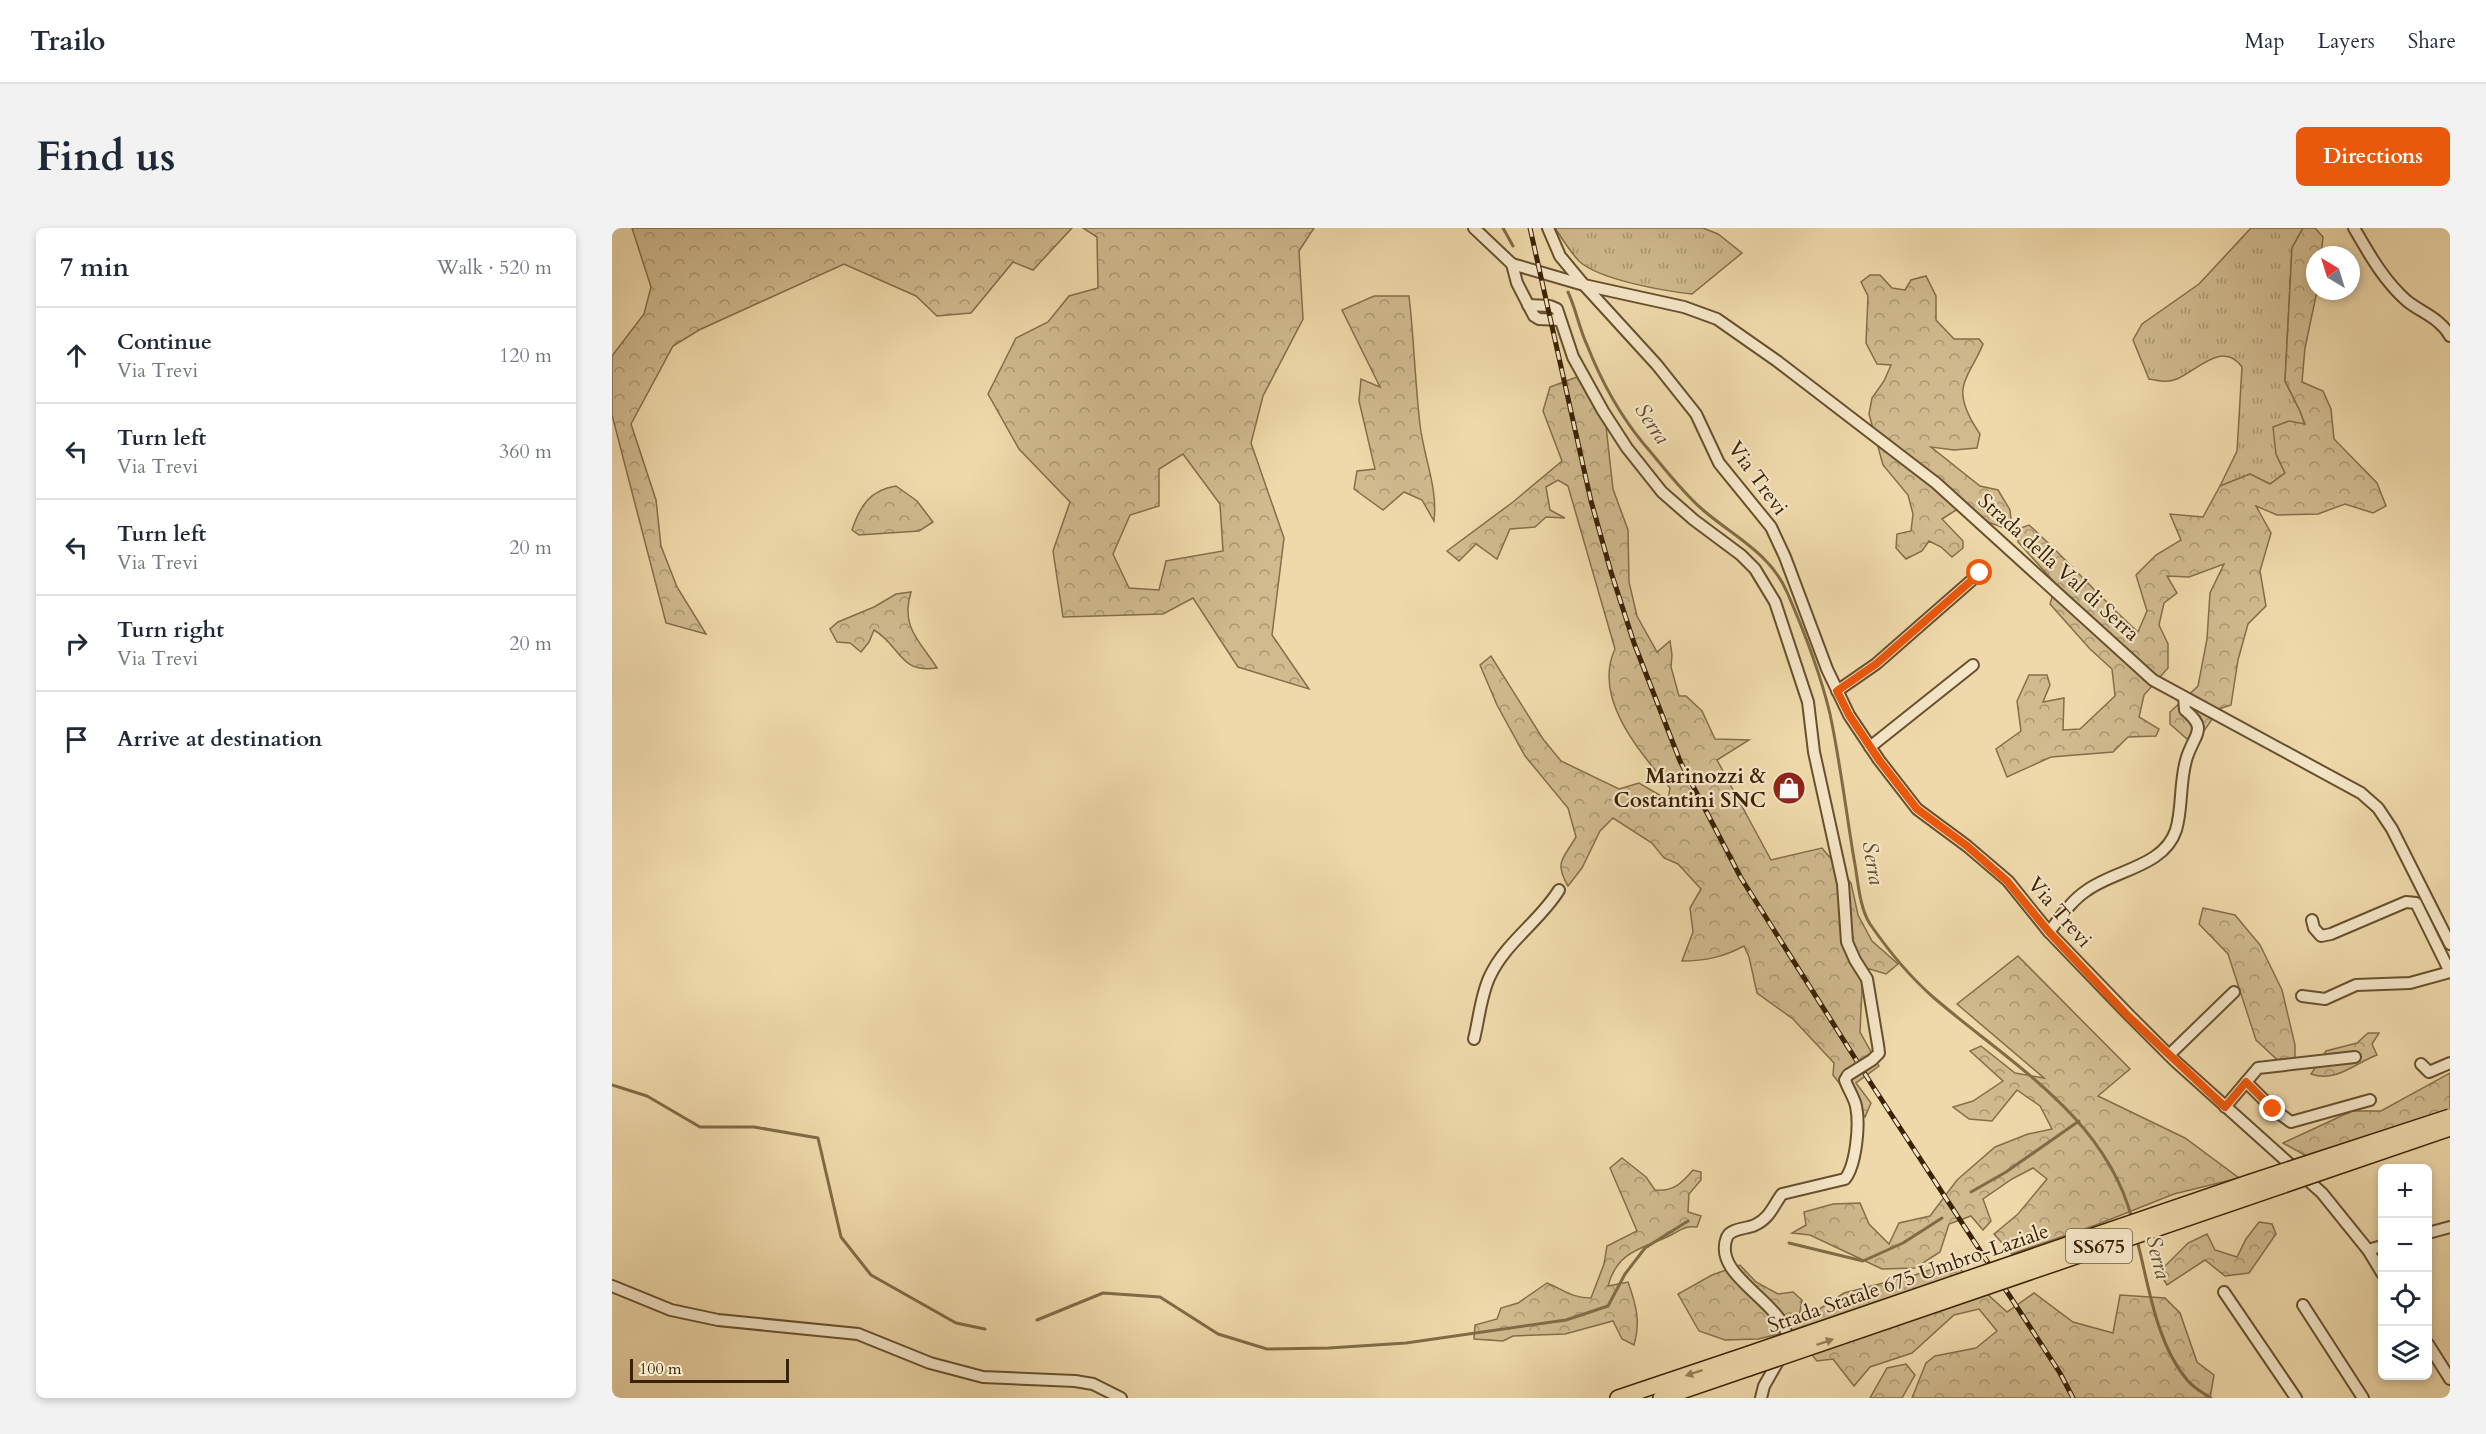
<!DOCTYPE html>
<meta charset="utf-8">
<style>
:root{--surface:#fff;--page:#f2f2f3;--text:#1f2937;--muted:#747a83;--line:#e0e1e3;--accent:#ea580c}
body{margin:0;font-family:Cardo,serif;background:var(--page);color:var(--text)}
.controls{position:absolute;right:18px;bottom:18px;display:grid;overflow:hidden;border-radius:9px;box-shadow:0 3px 9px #0003}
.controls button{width:54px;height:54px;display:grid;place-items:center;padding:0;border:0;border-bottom:2px solid var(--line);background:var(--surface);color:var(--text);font:30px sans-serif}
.compass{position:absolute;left:1694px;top:18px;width:54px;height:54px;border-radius:50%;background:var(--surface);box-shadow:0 3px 9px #0003;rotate:322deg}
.scale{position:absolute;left:18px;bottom:15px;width:159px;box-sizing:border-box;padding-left:6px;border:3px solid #3a2204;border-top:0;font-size:16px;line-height:21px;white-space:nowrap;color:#3a2204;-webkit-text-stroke:4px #f5e6c8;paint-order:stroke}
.stop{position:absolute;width:18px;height:18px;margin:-14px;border:4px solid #ea580c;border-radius:50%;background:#fff}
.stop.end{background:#ea580c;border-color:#fff;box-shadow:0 2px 6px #0008}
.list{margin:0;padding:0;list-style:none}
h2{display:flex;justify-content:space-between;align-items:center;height:78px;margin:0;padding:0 24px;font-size:26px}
h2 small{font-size:20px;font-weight:400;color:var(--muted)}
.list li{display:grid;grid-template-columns:39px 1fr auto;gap:18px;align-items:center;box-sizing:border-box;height:96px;padding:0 24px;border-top:2px solid var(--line)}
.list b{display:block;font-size:22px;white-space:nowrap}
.list p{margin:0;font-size:20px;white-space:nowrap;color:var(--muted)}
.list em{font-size:20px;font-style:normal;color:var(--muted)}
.icon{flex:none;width:33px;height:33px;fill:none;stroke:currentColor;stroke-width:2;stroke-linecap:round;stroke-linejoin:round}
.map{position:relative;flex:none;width:1838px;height:1170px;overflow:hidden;border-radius:9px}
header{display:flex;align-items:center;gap:36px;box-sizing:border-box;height:84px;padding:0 30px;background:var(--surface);border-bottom:2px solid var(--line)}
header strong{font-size:28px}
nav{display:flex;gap:33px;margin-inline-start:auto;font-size:21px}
.intro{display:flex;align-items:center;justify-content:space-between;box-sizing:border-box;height:144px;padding:0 36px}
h1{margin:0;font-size:42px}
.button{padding:15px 27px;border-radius:9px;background:var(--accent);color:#fff;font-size:21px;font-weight:700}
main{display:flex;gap:36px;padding:0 36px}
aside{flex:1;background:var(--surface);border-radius:9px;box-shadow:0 3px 9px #0003}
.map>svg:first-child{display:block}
.grass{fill:url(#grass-tufts);stroke:#856e49;stroke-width:1.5}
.forest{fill:url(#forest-crowns);stroke:#856e49;stroke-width:1.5;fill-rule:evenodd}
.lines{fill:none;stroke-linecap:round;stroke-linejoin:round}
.stream{stroke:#816b46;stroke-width:3}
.minor-casing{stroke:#67502e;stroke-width:14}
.highway-casing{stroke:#3a2204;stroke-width:18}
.minor{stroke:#f5e6c8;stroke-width:10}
.highway{stroke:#efd9aa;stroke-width:15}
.rail-casing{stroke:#3a2204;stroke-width:5}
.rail{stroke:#f5e6c8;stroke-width:3;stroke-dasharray:9;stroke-linecap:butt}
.minor-bridge-casing{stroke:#67502e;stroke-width:14;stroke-linecap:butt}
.highway-bridge-casing{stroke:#3a2204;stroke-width:18;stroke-linecap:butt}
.minor-bridge{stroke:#f5e6c8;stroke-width:10}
.highway-bridge{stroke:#efd9aa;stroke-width:15}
.oneway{fill:#947e57}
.route{stroke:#ea580c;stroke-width:8}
.labels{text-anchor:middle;stroke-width:4.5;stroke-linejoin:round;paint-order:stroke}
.shield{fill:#f5e6c8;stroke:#725d3f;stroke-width:1.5}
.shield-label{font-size:20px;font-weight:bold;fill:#3a2204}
.street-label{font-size:21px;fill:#3a2204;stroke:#f5e6c8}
.poi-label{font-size:21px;font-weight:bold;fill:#3a2204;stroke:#f5e6c8;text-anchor:end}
.water-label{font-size:22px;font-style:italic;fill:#644c2a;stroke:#f5e6c8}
</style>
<header>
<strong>Trailo</strong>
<nav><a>Map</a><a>Layers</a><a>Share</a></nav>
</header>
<div class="intro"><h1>Find us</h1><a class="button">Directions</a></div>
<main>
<aside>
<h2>7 min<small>Walk · 520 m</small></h2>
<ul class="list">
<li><svg class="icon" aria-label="ahead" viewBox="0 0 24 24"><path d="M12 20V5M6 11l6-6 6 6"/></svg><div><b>Continue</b><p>Via Trevi</p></div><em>120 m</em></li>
<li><svg class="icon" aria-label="left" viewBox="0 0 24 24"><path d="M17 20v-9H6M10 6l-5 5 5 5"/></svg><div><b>Turn left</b><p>Via Trevi</p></div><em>360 m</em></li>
<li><svg class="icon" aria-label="left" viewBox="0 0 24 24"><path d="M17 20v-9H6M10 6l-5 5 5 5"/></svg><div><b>Turn left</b><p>Via Trevi</p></div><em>20 m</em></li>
<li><svg class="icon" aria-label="right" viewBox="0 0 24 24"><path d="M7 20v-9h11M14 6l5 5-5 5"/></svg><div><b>Turn right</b><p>Via Trevi</p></div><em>20 m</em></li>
<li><svg class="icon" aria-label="arrive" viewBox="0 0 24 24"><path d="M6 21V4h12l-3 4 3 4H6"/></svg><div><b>Arrive at destination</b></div></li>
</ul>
</aside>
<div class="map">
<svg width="1838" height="1170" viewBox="0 0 1838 1170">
<defs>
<pattern id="grass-tufts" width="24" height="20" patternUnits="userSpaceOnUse" patternTransform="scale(1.5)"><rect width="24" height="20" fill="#d0ba8e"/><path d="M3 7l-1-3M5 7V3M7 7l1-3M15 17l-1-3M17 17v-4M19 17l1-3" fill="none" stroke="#aa9772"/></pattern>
<pattern id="forest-crowns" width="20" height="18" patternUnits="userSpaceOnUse" patternTransform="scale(1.5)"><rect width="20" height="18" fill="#d0ba8e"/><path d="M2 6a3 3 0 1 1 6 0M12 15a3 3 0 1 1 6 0" fill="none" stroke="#aa9772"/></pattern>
</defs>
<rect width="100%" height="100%" fill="#efd9aa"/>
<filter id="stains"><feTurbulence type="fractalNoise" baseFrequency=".00333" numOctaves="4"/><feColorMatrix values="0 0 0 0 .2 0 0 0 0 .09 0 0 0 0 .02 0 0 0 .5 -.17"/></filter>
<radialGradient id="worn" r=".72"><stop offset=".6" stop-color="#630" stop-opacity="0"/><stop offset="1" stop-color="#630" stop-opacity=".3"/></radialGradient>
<g class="grass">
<path d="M943 0H1091L1106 6 1130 25 1080 66C1052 63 989 52 968 34 958 24 951 12 943 0Z"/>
<path d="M1639 0H1691L1680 20 1673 153 1688 183 1693 197 1664 226 1673 245 1658 256 1638 246 1608 258 1625 223 1630 139C1611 112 1586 142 1565 151 1555 155 1547 153 1537 151L1521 112 1530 96 1587 56Z"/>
</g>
<g class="forest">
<path d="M20 0H460L421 42 401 34 359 85 325 88 304 68 232 36 87 102 61 118 19 196 44 272 49 318 65 359 94 406 54 395 0 187V128L32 86 39 59Z"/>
<path d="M471 0H702L687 23 691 91 651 168 639 215 672 310 660 407 697 461 626 439 581 370 551 386 451 389 441 323 458 274 407 221 376 166 404 110 436 94 457 68 486 60 485 9ZM571 226 608 276 611 323 554 333 547 362 517 360 501 326 518 287 547 278V241Z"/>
<path d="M1691 0H1703L1711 9 1709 27H1703V63H1705L1693 120 1690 154 1711 163 1719 181 1722 211 1765 255 1774 278 1761 285 1733 276 1706 286 1665 287 1644 278 1659 305 1648 343 1654 378 1636 396 1626 432 1619 477 1607 481 1592 503 1575 511 1558 496V484L1586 458 1595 411 1598 365 1612 336 1577 349 1555 348 1565 365 1552 375 1547 397 1556 416V440L1532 467 1527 489 1547 501 1544 508 1516 509 1501 524 1439 529 1395 549 1384 521 1409 503 1405 473 1417 447H1435L1438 457 1431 474 1452 470 1451 502 1468 501 1503 468 1500 441 1478 421 1438 376 1444 356 1406 314V301L1417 297C1455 331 1488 370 1526 404L1535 383 1524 347 1544 327 1569 312 1558 286 1591 289 1608 258 1638 246 1658 256 1673 245 1664 226 1661 199 1677 193 1693 196 1688 183 1673 153 1680 20Z"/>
<path d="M1258 47H1268L1280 60 1293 62 1299 52 1314 48 1324 68V92L1342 111H1367L1371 116C1366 130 1356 142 1352 156 1347 172 1359 193 1368 206L1365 220 1342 222 1319 219 1368 258 1386 262 1398 282 1400 303 1344 282 1330 291 1351 313V320L1340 329 1329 319 1317 313 1310 323 1294 331 1284 320 1285 306 1299 303 1301 286 1296 267 1271 237 1257 186 1260 170 1272 153 1279 137 1265 136 1254 115 1256 68 1249 54Z"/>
<path d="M762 68H797C802 111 803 154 808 197 812 230 826 260 822 293L810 272 792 264 771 282 742 261 745 243 763 241 747 173 749 151 768 159 730 82Z"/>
<path d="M965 149 994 198 1001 261 1016 302 1017 354 1025 388 1045 424 1058 413 1060 427 1059 439 1067 468H1074L1090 483 1103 511 1137 512 1105 532 1159 632 1210 620 1239 655 1246 687 1260 713 1286 736 1274 746 1251 739 1248 804 1267 838 1244 855 1259 875 1253 889 1221 847 1222 835 1181 791 1145 765 1137 729 1132 718C1111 729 1094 733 1070 733L1081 704 1078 680 1089 661 1066 636 1052 630 1040 615 1001 590 988 603 970 640 956 658C942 634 951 631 964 609L956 580 913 528 885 477 868 437 879 428 931 511 949 533 1007 561 1027 555 1056 572 1058 560C1028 524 980 470 1003 421L956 258 946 252 934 259 938 282 953 290 934 289 923 299 898 301 885 331 864 316 847 333 835 323 901 274 950 233 931 183 938 159Z"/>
<path d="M284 258 305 273 321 294 307 303 247 307 240 302C248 278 258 262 284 258Z"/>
<path d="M299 364C288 399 308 413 325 440 287 446 289 418 262 402L257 414 249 424 238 415 225 414 218 401 226 394 262 379 284 366Z"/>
<path d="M1591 680 1623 687 1648 717 1670 762 1683 817V841L1673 839 1644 812 1616 726 1587 696Z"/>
<path d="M1406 728 1518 841 1486 868 1573 910 1627 950 1562 966 1484 997 1400 1026 1382 1006 1406 986 1435 951 1421 940 1400 951 1371 971 1379 993 1371 1002 1359 988 1337 996 1328 1024 1303 1040 1270 1041 1198 1007 1180 1005 1194 997 1192 984 1221 976 1248 975 1257 996 1277 1016 1287 995 1318 988 1345 952 1383 919 1416 906 1440 901 1428 878 1405 862 1380 893 1357 891 1341 879 1361 873 1391 853 1358 823 1369 818 1403 845 1432 850 1345 776Z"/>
<path d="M1756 805H1767L1760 816 1765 827C1743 835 1724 855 1699 846L1714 823 1745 815Z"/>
<path d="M1838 845V882L1696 929 1671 915 1740 883H1769Z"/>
<path d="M1010 930 1034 949 1043 962C1061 964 1070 955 1081 942L1089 944V952L1077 966 1076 984 1089 988 1085 999C1071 997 1067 1004 1055 1009 1028 1021 1005 1024 996 1058L1016 1054C1024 1076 1029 1095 1022 1117L1010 1111 1001 1093 953 1106 901 1108 891 1113 862 1111 863 1097 885 1091 889 1080 906 1075 935 1055C952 1062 960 1070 979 1070L992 1036 995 1018 1025 1003 998 940Z"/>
<path d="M1647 994 1660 996 1664 1006 1637 1045 1613 1048 1593 1032 1555 1057 1547 1044 1576 1015 1595 1006 1603 1022 1625 1029 1634 1011Z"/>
<path d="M1340 1034 1395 1084 1422 1065 1461 1094 1501 1105 1508 1067 1553 1070 1568 1085 1585 1134 1602 1147 1598 1170H1300L1314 1135 1323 1128 1364 1120 1385 1103 1367 1081 1342 1087 1300 1125 1258 1139 1242 1158 1221 1131 1205 1133 1180 1103 1146 1111 1113 1112 1087 1103 1066 1066 1100 1047 1128 1037 1144 1054 1166 1066 1181 1064 1190 1072 1186 1095 1232 1065 1303 1047Z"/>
<path d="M1294 1136 1303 1147 1290 1170H1258L1275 1140Z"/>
</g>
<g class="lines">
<g class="stream">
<path d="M891 0 901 18"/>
<path d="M956 64C964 81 967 100 975 117 988 150 1008 187 1031 215 1050 237 1069 263 1091 282 1121 308 1158 325 1175 364 1192 403 1208 444 1218 486 1228 533 1234 583 1242 631 1246 651 1247 679 1258 696 1276 722 1297 748 1321 769 1396 834 1493 888 1520 991"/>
<path d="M0 857 35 868 88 899H142L206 910 229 1009 259 1047 344 1095 373 1101"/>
<path d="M1359 964 1394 944 1467 893"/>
<path d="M1525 1012C1537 1058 1544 1116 1576 1153 1582 1160 1591 1165 1599 1170"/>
<path d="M1177 1015 1251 1033 1291 1015 1330 990"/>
<path d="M425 1092 491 1065 548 1069 606 1106 655 1121 717 1120 794 1115 954 1092 996 1078 1013 1046 1033 1020 1076 993"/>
</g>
<g class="minor-casing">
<g id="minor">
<path d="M862 0 900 36 972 57 1072 79 1105 91 1165 133 1324 255 1541 452 1749 565 1766 580 1780 601 1838 716"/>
<path d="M936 0 948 28 972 57 1045 137 1084 186 1107 235 1159 299 1173 329 1215 441 1237 487 1267 532 1305 581 1355 618 1396 653 1437 704 1517 787 1563 833 1710 965 1756 1022 1770 1045"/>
<path d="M1742 0C1757 26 1772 53 1795 73 1810 85 1828 90 1838 108"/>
<path d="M900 36 905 55 922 88 927 91 947 92"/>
<path d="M916 77 938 78 945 81 961 129 991 183 1015 220 1050 264 1082 292 1129 327 1143 341 1163 374 1196 474 1202 524 1231 656 1235 714 1243 732 1255 751 1266 817 1267 825 1260 832"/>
<path d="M1225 463 1264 436 1368 345"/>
<path d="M1258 519 1361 437"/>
<path d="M1700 692 1702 700 1709 708 1719 706 1794 674 1804 675 1838 744"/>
<path d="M1437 704C1448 690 1459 673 1474 663 1502 642 1552 639 1564 602 1571 579 1567 553 1575 529 1583 505 1596 501 1573 482L1572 469"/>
<path d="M1690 768 1713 771 1744 757 1798 755 1838 744"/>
<path d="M862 811C867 791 869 766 878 748 894 714 928 693 947 662"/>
<path d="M1557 827 1622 764"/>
<path d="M1809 836 1817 844 1838 835"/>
<path d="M1634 854 1661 881 1679 894 1758 872"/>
<path d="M1613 879 1646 840 1743 829"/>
<path d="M1816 1005 1838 999"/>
<path d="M1756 1022 1770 1018"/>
<path d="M0 1058 59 1082 106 1092 246 1106 318 1135 371 1149 463 1153 481 1156 509 1170"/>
<path d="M1612 1064 1684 1170"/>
<path d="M1691 1077 1751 1170"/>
<path d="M1816 1116 1838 1151"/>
<path d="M1175 1117C1181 1076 1098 1051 1115 1009 1119 1000 1135 1001 1143 997 1158 990 1161 978 1170 966L1233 951C1244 937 1248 897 1244 878 1242 869 1236 861 1233 852L1236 847"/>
<path d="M1149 1170 1152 1158 1168 1130"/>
</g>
</g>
<g class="highway-casing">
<g id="highway">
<path d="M1006 1170 1137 1126"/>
<path d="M1049 1170 1137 1140"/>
</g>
</g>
<use href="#minor" class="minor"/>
<use href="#highway" class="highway"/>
<g class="rail-casing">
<path id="rail" d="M918 0 979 273 999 344 1022 415 1068 533 1129 650 1260 857 1448 1145 1461 1170"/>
</g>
<use href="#rail" class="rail"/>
<g class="minor-bridge-casing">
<path id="minor-bridge" d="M1236 847 1260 832"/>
</g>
<g class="highway-bridge-casing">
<g id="highway-bridge">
<path d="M1137 1126 1636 955 1838 889"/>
<path d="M1137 1140 1838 900"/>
</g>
</g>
<use href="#minor-bridge" class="minor-bridge"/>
<use href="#highway-bridge" class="highway-bridge"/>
</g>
<defs><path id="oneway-solid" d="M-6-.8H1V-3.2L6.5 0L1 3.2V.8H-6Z" transform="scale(1.5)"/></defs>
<g class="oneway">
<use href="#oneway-solid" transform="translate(1213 1114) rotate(-19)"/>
<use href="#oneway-solid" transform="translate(1082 1145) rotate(162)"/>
</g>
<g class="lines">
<path class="route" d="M1368 345 1264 436 1225 463 1237 487 1267 532 1305 581 1355 618 1395 653 1437 704 1516 788 1613 879 1634 854 1661 881"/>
</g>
<defs>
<g id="shop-disc" transform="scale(1.725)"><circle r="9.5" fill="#8f2418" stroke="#f5e6c8"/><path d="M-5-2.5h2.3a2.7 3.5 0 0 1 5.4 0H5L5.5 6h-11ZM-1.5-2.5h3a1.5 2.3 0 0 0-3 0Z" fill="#fff"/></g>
</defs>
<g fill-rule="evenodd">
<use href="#shop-disc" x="1177" y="560"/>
</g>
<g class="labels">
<rect class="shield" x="1454" y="1001" width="66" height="34" rx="4.5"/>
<g class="shield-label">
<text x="1487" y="1025">SS675</text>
</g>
<g class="street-label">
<text transform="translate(1146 250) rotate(54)" y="7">Via Trevi</text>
<text transform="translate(1447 339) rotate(42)" y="7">Strada della Val di Serra</text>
<text transform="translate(1448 684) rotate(49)" y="7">Via Trevi</text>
<text transform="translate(1296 1050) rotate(-19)" y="7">Strada Statale 675 Umbro-Laziale</text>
</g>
<g class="poi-label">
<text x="1154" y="555">Marinozzi &amp;<tspan x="1154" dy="24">Costantini SNC</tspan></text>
</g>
<g class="water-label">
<text transform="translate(1041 195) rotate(56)" y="8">Serra</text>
<text transform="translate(1262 635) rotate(80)" y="8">Serra</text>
<text transform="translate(1547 1029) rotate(76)" y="8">Serra</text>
</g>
</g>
<rect width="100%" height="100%" filter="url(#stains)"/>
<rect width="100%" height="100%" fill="url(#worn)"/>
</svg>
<div class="controls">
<button>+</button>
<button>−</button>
<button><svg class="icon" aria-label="locate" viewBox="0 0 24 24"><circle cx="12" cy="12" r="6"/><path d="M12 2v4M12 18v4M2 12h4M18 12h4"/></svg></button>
<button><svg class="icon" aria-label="layers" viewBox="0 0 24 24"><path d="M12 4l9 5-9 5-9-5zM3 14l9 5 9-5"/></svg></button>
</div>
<svg class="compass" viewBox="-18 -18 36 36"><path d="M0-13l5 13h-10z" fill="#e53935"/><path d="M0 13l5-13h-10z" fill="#747a83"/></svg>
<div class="scale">100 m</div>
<div class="stop" style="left:1368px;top:345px"></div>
<div class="stop end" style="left:1661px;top:881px"></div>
</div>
</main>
